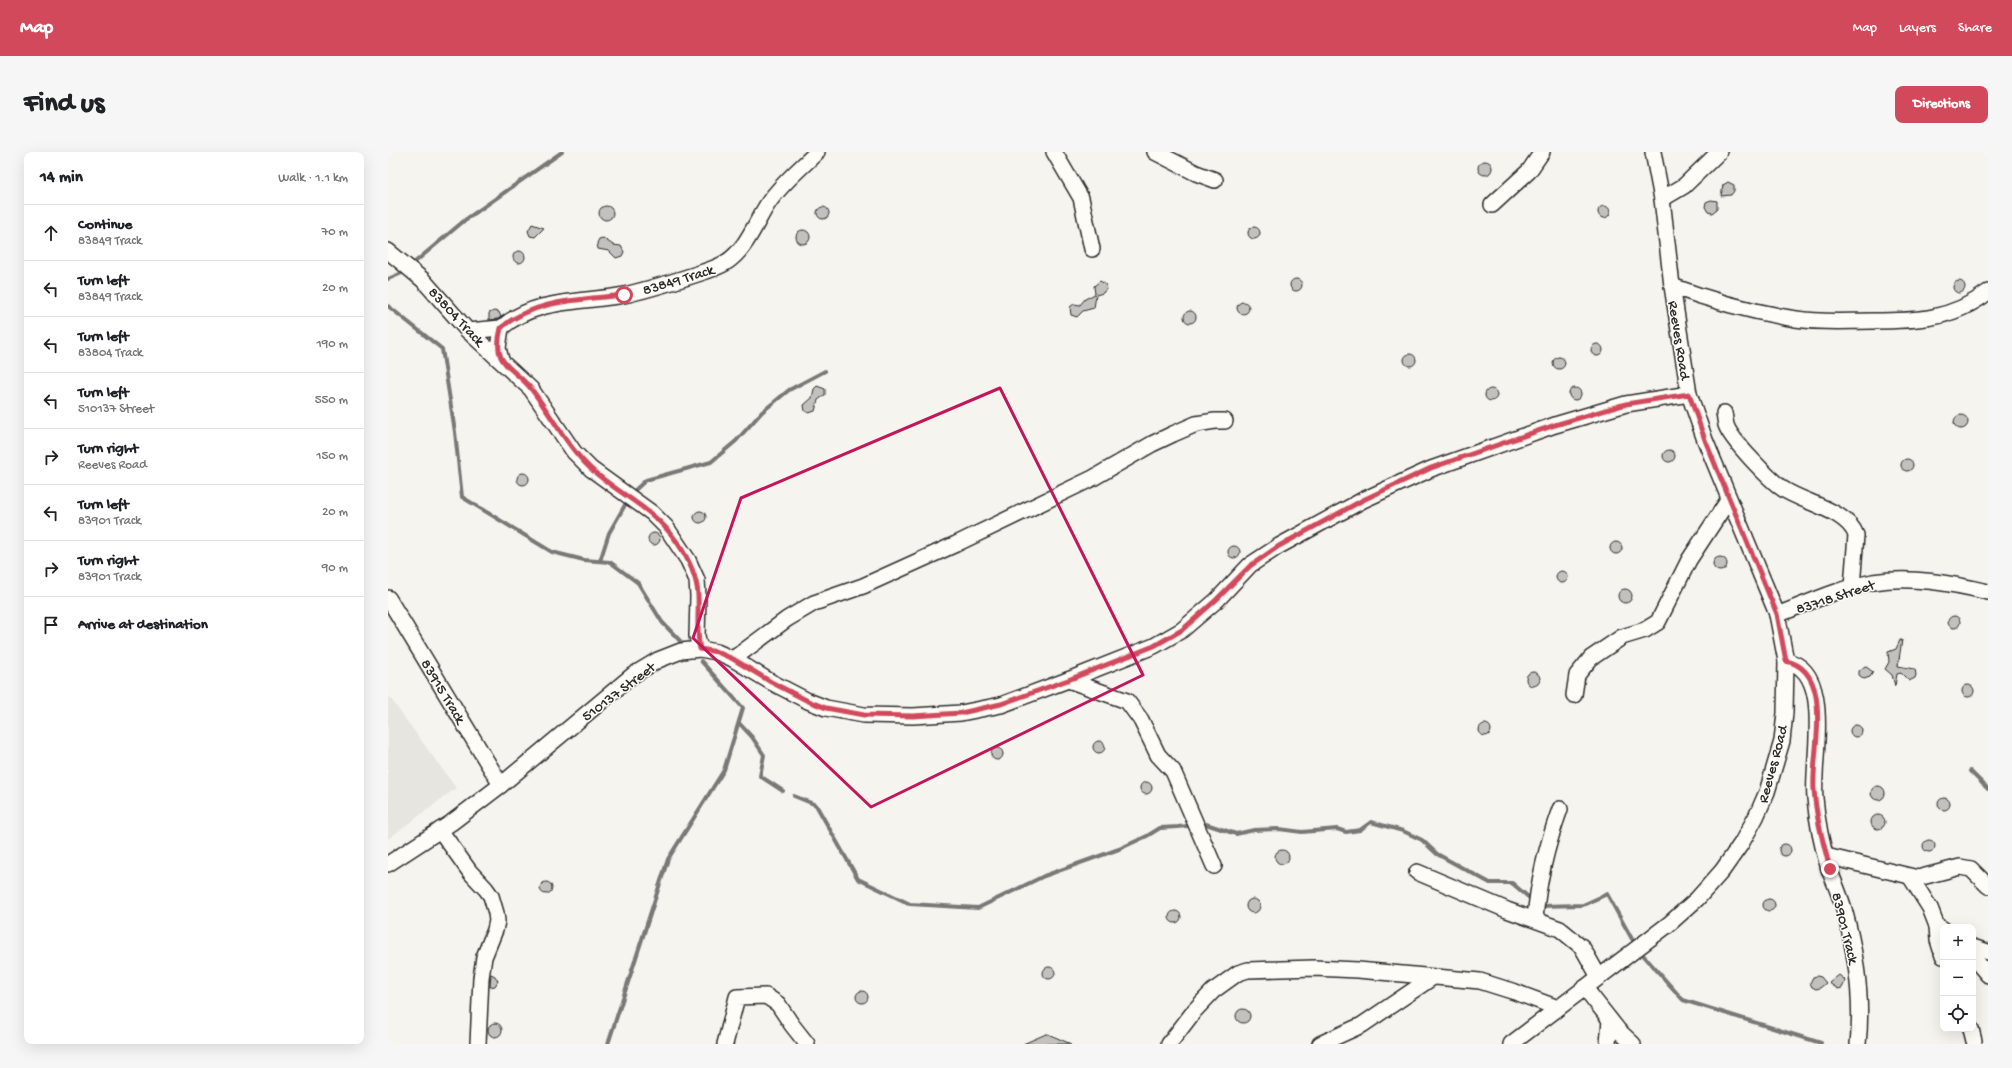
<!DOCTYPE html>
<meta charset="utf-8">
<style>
:root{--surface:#fff;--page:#f6f6f6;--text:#202124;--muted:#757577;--line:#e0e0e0;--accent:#d1495b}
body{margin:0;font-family:"Gochi Hand",sans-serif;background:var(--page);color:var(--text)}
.controls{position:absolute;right:12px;bottom:12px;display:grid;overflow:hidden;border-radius:8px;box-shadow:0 4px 16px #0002}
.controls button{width:36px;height:36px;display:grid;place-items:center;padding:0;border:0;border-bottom:1px solid var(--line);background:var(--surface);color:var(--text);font:20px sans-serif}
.stop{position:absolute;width:12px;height:12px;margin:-9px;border:3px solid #d1495b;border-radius:50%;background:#fff}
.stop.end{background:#d1495b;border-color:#fff;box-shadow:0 1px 4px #0008}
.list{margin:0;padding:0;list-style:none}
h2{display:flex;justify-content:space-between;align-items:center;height:52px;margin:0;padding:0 16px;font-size:17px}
h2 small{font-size:13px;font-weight:400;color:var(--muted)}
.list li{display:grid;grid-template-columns:26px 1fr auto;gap:12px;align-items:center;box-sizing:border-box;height:56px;padding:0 16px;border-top:1px solid var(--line)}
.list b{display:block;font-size:15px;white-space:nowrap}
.list p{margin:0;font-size:13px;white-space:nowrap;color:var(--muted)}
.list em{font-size:13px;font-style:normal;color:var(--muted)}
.icon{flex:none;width:22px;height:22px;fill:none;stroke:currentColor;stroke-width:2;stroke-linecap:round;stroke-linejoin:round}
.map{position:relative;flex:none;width:1600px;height:892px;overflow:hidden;border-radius:8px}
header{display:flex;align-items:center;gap:24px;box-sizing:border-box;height:56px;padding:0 20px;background:var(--accent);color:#fff}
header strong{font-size:19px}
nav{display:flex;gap:22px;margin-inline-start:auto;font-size:14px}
.intro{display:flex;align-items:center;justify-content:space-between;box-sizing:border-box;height:96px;padding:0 24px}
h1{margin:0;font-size:28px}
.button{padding:10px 18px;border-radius:8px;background:var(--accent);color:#fff;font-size:14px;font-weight:700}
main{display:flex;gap:24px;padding:0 24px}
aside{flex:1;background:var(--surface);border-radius:8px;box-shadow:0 4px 16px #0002}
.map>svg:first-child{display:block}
.built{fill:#e6e5e0}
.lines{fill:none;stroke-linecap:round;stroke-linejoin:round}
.stream{stroke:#797877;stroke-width:4}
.building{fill:#c2c1be;stroke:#2b2b2b}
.minor-casing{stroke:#2b2b2b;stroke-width:18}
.minor{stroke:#fdfcf7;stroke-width:15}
.route{stroke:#d1495b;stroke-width:5}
.marked{fill:none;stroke:#c2185b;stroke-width:3;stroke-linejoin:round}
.labels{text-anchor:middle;stroke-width:3;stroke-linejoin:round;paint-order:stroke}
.street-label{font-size:15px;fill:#2b2b2b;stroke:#fdfcf7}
</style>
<header>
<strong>Map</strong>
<nav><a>Map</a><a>Layers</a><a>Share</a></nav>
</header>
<div class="intro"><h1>Find us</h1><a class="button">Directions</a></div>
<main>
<aside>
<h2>14 min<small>Walk · 1.1 km</small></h2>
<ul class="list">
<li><svg class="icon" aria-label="ahead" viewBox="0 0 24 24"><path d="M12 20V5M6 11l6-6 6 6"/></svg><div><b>Continue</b><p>83849 Track</p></div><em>70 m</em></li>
<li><svg class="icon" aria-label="left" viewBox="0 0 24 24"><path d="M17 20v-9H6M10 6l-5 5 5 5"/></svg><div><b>Turn left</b><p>83849 Track</p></div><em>20 m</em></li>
<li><svg class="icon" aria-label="left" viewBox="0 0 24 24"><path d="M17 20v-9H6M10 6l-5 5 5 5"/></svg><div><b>Turn left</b><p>83804 Track</p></div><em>190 m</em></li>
<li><svg class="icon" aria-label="left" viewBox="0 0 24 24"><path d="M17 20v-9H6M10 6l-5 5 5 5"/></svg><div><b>Turn left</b><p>510137 Street</p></div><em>550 m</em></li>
<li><svg class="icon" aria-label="right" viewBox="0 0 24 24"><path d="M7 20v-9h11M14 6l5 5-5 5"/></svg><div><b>Turn right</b><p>Reeves Road</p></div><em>150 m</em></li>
<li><svg class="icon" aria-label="left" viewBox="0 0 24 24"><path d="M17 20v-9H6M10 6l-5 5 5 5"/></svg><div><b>Turn left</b><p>83901 Track</p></div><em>20 m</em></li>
<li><svg class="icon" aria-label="right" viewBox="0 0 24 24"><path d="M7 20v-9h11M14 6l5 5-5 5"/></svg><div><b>Turn right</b><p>83901 Track</p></div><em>90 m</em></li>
<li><svg class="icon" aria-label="arrive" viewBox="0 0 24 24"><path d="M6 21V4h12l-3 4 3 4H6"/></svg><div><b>Arrive at destination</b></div></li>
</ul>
</aside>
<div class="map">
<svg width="1600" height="892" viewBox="0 0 1600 892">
<rect width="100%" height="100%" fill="#f5f4ef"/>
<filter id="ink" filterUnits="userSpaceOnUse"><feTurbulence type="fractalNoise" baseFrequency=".025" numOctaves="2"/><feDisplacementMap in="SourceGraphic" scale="8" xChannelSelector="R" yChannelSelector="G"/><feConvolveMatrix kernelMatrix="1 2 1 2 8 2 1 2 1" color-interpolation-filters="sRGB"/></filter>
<g filter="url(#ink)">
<path class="built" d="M0 543 68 636 0 687Z"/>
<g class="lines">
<g class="stream">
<path d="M27 110 77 68 174 0"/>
<path d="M0 127 14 121"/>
<path d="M0 154 54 197 67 280 74 345 164 400 196 408 222 410 250 431 274 470 295 492"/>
<path d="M246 339 258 328 323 310 348 289 374 260 401 238 437 219"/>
<path d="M212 409 221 381 237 353"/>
<path d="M351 571 364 585 376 603 372 624 395 639"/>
<path d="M1582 619 1600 637"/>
<path d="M406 644 428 653 470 727 522 752 590 756 656 724 731 697 759 684 772 676 790 675 799 674 804 670"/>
<path d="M812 670 848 682 866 678 891 677 914 680 949 677 958 680 972 678 983 670 1015 679 1034 688 1049 702 1102 731H1124L1145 749"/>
<path d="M1152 754 1195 753 1219 742 1244 787"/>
<path d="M1256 804 1295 848 1433 891"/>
<path d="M220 892 280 707 336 618 355 556 313 509"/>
</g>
</g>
<g class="building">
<circle cx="1097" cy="16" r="7"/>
<path d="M1340 30 1346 33V39L1343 43 1333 44 1335 33Z"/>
<path d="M1323 48 1329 49V57L1324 61 1320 60 1317 55 1318 50Z"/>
<circle cx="1216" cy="60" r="6"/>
<circle cx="218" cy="61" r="7"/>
<circle cx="435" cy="61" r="6"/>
<path d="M144 72 156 76 147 85 142 84 140 79Z"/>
<circle cx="866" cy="81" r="6"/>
<circle cx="415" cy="85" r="7"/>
<path d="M215 86 225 93 233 94 236 100 234 104 228 106 221 99 210 97 209 91 211 87Z"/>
<circle cx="131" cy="105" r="6"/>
<circle cx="908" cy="133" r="6"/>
<circle cx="1571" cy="135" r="6"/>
<path d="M712 129 717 132 719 136 715 141 708 143 706 156 695 159 689 165 683 163 682 155 686 152 692 153 697 147 707 142 706 134Z"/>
<circle cx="855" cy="156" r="6"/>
<circle cx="802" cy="165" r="6"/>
<path d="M106 159 111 160 113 165 110 167 101 168V161Z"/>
<circle cx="1209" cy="198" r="6"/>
<circle cx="1022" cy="208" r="6"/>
<circle cx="1171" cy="211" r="6"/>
<path d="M429 234 437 237V243L430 248 427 259 421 261 417 259 416 253 424 246 426 237Z"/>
<circle cx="1187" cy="242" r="6"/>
<circle cx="1103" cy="243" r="6"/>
<circle cx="1573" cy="270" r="7"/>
<circle cx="1281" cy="304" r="6"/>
<circle cx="1519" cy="313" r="6"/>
<circle cx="135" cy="327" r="6"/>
<circle cx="312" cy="365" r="6"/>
<circle cx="266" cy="387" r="6"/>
<circle cx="1228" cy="396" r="6"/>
<circle cx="846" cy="400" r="6"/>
<circle cx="1332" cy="412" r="7"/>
<circle cx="1174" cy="425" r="6"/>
<circle cx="1237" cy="444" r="7"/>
<circle cx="1566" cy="470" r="6"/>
<path d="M1512 488H1514L1510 514 1527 517 1528 523 1527 526 1521 529 1513 521 1509 522 1507 534 1504 523 1497 517 1501 510 1500 500 1508 497Z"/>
<path d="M1477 514 1485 520 1482 525 1476 527 1471 523V519Z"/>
<circle cx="1145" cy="527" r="7"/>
<circle cx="1580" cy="539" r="6"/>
<circle cx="1097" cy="578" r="6"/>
<circle cx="1468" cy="579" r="6"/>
<circle cx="711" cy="595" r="6"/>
<circle cx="609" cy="602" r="6"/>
<circle cx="758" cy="636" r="6"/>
<circle cx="1490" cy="641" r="7"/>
<circle cx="1556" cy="652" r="6"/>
<circle cx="1490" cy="670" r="7"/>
<circle cx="1541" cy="694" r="6"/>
<circle cx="1397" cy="698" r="6"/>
<circle cx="894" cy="705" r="7"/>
<circle cx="158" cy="736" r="6"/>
<circle cx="1381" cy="753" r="6"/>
<circle cx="865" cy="754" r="7"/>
<circle cx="787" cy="765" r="6"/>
<circle cx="661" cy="821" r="6"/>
<path d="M103 822 107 824 110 829 107 834 102 835Z"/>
<path d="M1451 823 1456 827 1457 830 1454 836 1450 837 1441 831Z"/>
<path d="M1429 824 1433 825 1438 831 1432 836 1428 837 1424 835 1422 831 1425 825Z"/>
<circle cx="474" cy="845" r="6"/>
<circle cx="855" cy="864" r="7"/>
<circle cx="107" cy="878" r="7"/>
<path d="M660 882 683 892H635L658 882Z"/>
</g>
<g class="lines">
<g class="minor-casing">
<g id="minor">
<path d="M666 0 693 46 704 97"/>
<path d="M767 0 808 21 827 28"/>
<path d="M1274 47 1296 34 1331 0"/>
<path d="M1104 53 1141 19 1154 0"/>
<path d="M0 99 35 128 80 179 143 237 186 300 203 317 264 361 278 375 300 408 309 428 310 444 309 484 312 497"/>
<path d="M1284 134C1324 149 1365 160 1408 167 1433 171 1459 169 1484 169 1527 169 1564 168 1600 140"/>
<path d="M80 179 113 176"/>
<path d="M113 208 110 196 113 176C147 146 194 151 236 143 259 138 281 131 303 124 315 120 327 117 337 111 358 99 368 69 381 50 394 31 413 16 429 0"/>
<path d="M1336 261C1337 265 1337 269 1338 273 1343 288 1381 327 1395 337 1416 351 1459 358 1468 383L1464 435"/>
<path d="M0 446 113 633"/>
<path d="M1389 463C1420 451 1452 436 1485 430 1523 424 1563 431 1600 440"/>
<path d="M345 507 399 467 426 451 475 434 568 392 705 326 764 292 785 282 808 272 827 269H837"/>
<path d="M1398 509C1447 518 1423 610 1427 646 1429 670 1434 694 1441 717 1446 730 1452 743 1456 757 1468 801 1475 847 1470 892"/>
<path d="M680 528 739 549 753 568 770 603 785 619 826 714"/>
<path d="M1186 543 1189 523 1203 506 1234 485 1257 478 1270 470 1301 408 1341 347"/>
<path d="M52 678 82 720 98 737 103 744 108 761 109 769 107 778 96 805 93 826 90 892"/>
<path d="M1438 704 1530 726 1572 715 1583 717 1600 734"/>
<path d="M0 712 63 671 113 633 245 523 270 508 293 499 312 497 329 500 345 507 383 530 420 549 438 556 476 563 525 564 573 561 613 553 680 528 766 494 794 478 829 448 862 413 891 394 975 348 1043 317 1167 273 1238 252 1301 242"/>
<path d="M1029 720 1119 758 1172 777 1194 795 1211 825"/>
<path d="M1523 726 1542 756 1549 774 1555 777"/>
<path d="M1147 767C1150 729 1159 693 1172 657"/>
<path d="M1549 774 1550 788 1555 804"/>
<path d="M1585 795 1600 800"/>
<path d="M1585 801 1589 810 1600 823"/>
<path d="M1197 836 1230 878 1245 892"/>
<path d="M1583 877 1586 889"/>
<path d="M337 892 349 845 378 844 390 852 404 873 419 892"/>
<path d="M781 892 807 858 825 839 850 821 860 818 926 816 970 818 1092 829 1127 840 1170 856"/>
<path d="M932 892 974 873 1045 825"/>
<path d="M1123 892 1281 772 1309 747 1334 719 1353 692 1368 665 1379 640 1394 589 1397 561 1398 509 1389 462 1317 288 1301 242 1284 134 1274 47 1265 0"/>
<path d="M1220 892 1222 868"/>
</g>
</g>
<use href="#minor" class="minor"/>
</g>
</g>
<g class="lines" filter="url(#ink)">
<path class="route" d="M236 143C195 148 146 147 113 176 103 215 125 213 144 238 164 264 178 293 202 316 231 343 266 356 289 390 300 406 309 424 310 443 311 461 308 479 312 497L329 500 345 507 383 530 420 549 438 556 476 563 525 564 573 561 613 552 680 528 766 494 794 478 828 448 862 414 891 394 975 348 1043 316 1167 273 1238 252 1301 242 1317 288 1389 462 1398 509C1448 519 1423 602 1426 637 1428 665 1435 690 1442 717"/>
</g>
<path class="marked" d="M612 236 755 523 483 655 305 486 353 346Z"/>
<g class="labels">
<g class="street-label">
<text transform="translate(290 127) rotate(-17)" y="5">83849 Track</text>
<text transform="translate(69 164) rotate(47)" y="5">83804 Track</text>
<text transform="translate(1292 188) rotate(81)" y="5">Reeves Road</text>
<text transform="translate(1447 444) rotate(-18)" y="5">83718 Street</text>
<text transform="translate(56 539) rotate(59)" y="5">83915 Track</text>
<text transform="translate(230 539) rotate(-37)" y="5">510137 Street</text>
<text transform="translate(1384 612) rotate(-75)" y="5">Reeves Road</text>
<text transform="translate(1458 776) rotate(76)" y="5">83901 Track</text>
</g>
</g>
</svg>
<div class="controls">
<button>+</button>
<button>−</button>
<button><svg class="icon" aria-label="locate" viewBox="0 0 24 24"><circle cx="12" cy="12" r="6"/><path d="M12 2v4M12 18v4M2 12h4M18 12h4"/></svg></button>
</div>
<div class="stop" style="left:236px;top:143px"></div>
<div class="stop end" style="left:1442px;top:717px"></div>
</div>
</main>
